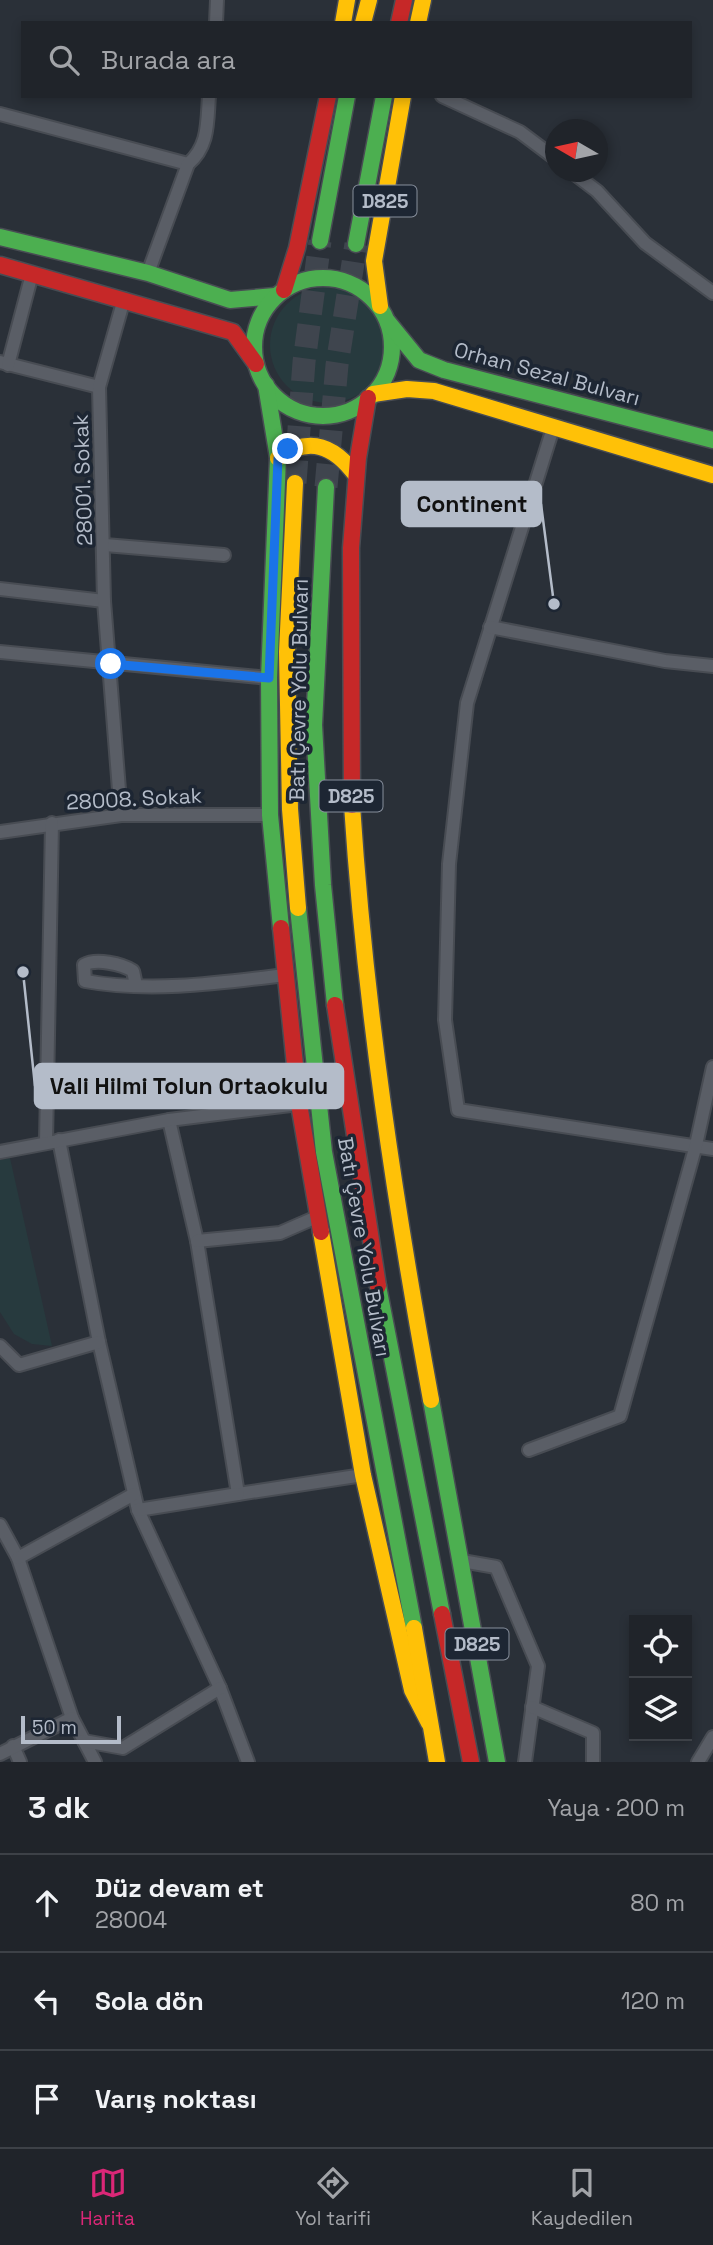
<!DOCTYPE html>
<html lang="tr">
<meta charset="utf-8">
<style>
:root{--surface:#20242a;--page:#2d3036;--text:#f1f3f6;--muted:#a2a4a8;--line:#3d4147;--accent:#db2777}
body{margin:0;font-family:"Space Grotesk",sans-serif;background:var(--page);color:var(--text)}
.controls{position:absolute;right:21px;bottom:21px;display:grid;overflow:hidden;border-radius:0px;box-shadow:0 4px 10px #0003}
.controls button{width:63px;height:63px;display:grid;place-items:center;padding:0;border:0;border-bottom:2px solid var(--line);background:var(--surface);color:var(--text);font:35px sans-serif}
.compass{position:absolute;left:545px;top:119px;width:63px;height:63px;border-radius:50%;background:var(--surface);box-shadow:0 4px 10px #0003;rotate:279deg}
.scale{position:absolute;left:21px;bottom:18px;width:100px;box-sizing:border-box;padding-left:7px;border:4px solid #b4bcc9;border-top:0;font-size:19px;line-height:24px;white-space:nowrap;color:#b4bcc9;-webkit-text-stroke:5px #1d2633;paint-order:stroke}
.stop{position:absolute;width:21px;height:21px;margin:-16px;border:5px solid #1a73e8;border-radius:50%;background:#fff}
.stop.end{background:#1a73e8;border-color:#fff;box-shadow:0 2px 7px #0008}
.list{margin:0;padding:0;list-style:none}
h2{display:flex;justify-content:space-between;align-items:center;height:91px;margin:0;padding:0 28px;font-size:30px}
h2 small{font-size:23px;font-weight:400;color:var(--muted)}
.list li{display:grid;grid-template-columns:46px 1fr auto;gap:21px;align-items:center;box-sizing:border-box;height:98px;padding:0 28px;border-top:2px solid var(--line)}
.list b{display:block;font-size:26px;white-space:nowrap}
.list p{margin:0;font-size:23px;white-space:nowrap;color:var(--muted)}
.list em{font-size:23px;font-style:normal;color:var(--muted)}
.icon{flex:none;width:38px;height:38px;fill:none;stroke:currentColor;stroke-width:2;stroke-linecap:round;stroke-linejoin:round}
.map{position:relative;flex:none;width:713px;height:1762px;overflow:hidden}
.search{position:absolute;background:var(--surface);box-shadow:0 4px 10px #0003;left:21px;right:21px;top:21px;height:77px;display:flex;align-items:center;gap:18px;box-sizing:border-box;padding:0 24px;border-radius:0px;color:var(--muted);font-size:26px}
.sheet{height:385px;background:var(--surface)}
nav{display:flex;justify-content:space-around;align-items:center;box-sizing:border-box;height:98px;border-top:2px solid var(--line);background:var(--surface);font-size:19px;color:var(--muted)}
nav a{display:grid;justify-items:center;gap:4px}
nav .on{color:var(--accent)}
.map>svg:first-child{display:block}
.green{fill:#273a3e}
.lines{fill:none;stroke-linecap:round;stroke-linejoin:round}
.highway-tunnel{stroke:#3f454e;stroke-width:23;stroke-dasharray:23 11;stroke-linecap:butt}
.street-casing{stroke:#484c53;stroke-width:16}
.fast-casing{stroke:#484c53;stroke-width:19}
.slow-casing{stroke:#484c53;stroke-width:19}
.jam-casing{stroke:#484c53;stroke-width:19}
.street{stroke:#5a5e66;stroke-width:12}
.fast{stroke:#4caf50;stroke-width:16}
.slow{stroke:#ffc107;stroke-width:16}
.jam{stroke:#c62828;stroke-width:16}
.route{stroke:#1a73e8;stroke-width:9}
.labels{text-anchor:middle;stroke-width:7;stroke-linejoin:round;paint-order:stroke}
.shield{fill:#1d2633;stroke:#878f9c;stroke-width:2}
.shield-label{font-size:19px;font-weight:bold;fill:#b4bcc9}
.street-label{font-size:21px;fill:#b4bcc9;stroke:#1d2633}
.leader{fill:none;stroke:#b4bcc9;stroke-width:2.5}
.callout-dot{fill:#b4bcc9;stroke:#1d2633;stroke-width:2.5}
.callout{fill:#b4bcc9;stroke:#b4bcc9;stroke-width:2.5}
.callout-label{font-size:23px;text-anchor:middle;font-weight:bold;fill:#111}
</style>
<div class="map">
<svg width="713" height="1762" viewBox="0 0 713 1762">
<rect width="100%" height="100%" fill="#2a3038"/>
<g class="green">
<circle cx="328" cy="345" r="58"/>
<path d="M10 1158 52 1346 32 1344 14 1334 0 1312V1160Z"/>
</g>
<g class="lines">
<g class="highway-tunnel">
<path d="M295 483 304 362 320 241"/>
<path d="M326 487 337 365 356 244"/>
</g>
<g class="street-casing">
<g id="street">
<path d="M216 23 217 0"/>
<path d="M442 96 520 132 556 159"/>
<path d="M0 114 188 164"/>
<path d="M572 172 597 191 645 243 713 293"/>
<path d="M148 273 188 164C209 146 207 123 209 96"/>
<path d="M0 362 99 387"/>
<path d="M8 365 32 274"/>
<path d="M553 428 467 703 449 864 445 1020 458 1110 713 1149"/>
<path d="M105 545 224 555"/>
<path d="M0 589 104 601"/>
<path d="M490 627 665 661 713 666"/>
<path d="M0 652 269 678"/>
<path d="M121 815 104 601 99 387 124 299"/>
<path d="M0 832 121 815H270"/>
<path d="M136 985 133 971C122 964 96 958 84 965L85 981C150 993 220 983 285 975"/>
<path d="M169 1120 197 1241 238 1494 363 1475"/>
<path d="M59 1140 99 1342 138 1510 220 1688 248 1762"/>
<path d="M46 1142 52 823"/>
<path d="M0 1152 169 1120 299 1104"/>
<path d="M197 1241 280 1233 319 1216"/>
<path d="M0 1346 19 1365 99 1342"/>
<path d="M529 1450 620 1416 696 1145 713 1067"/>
<path d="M138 1510 238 1494"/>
<path d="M0 1525 18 1558 72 1718 95 1762"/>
<path d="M18 1558 134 1494"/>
<path d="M462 1561 496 1567 538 1666 525 1762"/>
<path d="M532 1707 593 1733V1762"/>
<path d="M84 1741 123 1748 220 1688"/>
<path d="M13 1746 20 1762"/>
<path d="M0 1754 72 1718"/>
<path d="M698 1762 713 1737"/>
</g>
</g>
<g class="fast-casing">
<g id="fast">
<path d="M0 237 148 273 230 300 275 296"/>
<path d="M320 241 347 96"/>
<path d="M356 244 384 96"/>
<circle cx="323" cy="347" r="69"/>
<path d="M388 322 419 360 444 370 713 440"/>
<path d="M266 385 278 458 269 678 270 815 281 928"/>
<path d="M326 487 314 725 323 885 335 1005"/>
<path d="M298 908 324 1152 414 1628"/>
<path d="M378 1286 442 1614"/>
<path d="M431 1400 497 1762"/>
</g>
</g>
<g class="slow-casing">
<g id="slow">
<path d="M343 23 347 0"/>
<path d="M363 23 369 0"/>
<path d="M418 23 423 0"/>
<path d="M380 306 374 261 403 96"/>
<path d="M373 394 407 389 434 391 713 475"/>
<path d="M278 458C309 436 333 445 355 474"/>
<path d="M295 483 287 652 290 809 298 908"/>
<path d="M352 805C365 1006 395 1203 431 1400"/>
<path d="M321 1232 363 1475 412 1690 429 1723"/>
<path d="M414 1628 437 1762"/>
</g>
</g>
<g class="jam-casing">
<g id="jam">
<path d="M399 23 404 0"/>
<path d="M0 265 233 332 256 364"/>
<path d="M284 290 297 248 328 96"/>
<path d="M352 805 351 548 358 458 368 398"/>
<path d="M281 928 299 1104 321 1232"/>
<path d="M335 1005 378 1286"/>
<path d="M442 1614 471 1762"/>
</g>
</g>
<use href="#street" class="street"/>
<use href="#fast" class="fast"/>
<use href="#slow" class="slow"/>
<use href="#jam" class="jam"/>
</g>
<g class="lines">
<path class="route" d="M111 664 269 678 278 458 288 449"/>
</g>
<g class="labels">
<g class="shield">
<rect x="353.5" y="185.5" width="63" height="31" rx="5"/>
<rect x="319.5" y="780.5" width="63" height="31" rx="5"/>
<rect x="445.5" y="1628.5" width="63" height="31" rx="5"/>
</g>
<g class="shield-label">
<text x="385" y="208">D825</text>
<text x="351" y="803">D825</text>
<text x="477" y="1651">D825</text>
</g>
<g class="street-label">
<text transform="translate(547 374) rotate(15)" y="7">Orhan Sezal Bulvarı</text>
<text transform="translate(83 480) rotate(-92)" y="7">28001. Sokak</text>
<text transform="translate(299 690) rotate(-89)" y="7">Batı Çevre Yolu Bulvarı</text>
<text transform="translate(134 799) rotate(-3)" y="7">28008. Sokak</text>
<text transform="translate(364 1247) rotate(80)" y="7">Batı Çevre Yolu Bulvarı</text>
</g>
</g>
<path class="leader" d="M554 604L541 504M23 972L35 1086"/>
<g class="callout-dot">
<circle cx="554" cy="604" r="7"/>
<circle cx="23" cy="972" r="7"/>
</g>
<g class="callout">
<rect x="402" y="482" width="139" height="44" rx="7"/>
<rect x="35" y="1064" width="308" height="44" rx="7"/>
</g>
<g class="callout-label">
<text x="472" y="512">Continent</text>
<text x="189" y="1094">Vali Hilmi Tolun Ortaokulu</text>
</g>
</svg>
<div class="controls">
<button><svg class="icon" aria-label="locate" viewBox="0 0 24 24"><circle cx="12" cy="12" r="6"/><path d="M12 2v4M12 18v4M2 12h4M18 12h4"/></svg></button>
<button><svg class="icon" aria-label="layers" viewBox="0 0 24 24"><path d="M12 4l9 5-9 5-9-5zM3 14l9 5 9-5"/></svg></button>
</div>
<svg class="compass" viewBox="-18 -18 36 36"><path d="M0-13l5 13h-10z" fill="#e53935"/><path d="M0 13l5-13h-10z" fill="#a2a4a8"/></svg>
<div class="scale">50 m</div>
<div class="stop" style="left:111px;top:664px"></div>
<div class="stop end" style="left:288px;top:449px"></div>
<div class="search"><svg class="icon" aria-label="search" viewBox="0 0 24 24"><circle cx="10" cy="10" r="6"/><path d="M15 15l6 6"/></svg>Burada ara</div>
</div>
<section class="sheet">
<h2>3 dk<small>Yaya · 200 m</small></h2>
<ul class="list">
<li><svg class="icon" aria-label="ahead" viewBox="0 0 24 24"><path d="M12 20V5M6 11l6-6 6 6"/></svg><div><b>Düz devam et</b><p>28004</p></div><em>80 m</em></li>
<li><svg class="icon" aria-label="left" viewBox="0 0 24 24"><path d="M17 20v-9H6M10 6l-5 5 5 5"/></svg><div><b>Sola dön</b></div><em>120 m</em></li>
<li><svg class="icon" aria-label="arrive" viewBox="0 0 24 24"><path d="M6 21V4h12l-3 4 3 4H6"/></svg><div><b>Varış noktası</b></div></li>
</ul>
</section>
<nav>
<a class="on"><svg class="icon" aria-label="map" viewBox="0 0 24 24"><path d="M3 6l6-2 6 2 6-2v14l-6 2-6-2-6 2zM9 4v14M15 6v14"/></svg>Harita</a>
<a><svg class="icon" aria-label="directions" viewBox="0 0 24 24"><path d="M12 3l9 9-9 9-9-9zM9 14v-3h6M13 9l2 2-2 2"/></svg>Yol tarifi</a>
<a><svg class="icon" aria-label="saved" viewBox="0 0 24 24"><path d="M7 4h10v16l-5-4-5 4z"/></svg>Kaydedilen</a>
</nav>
